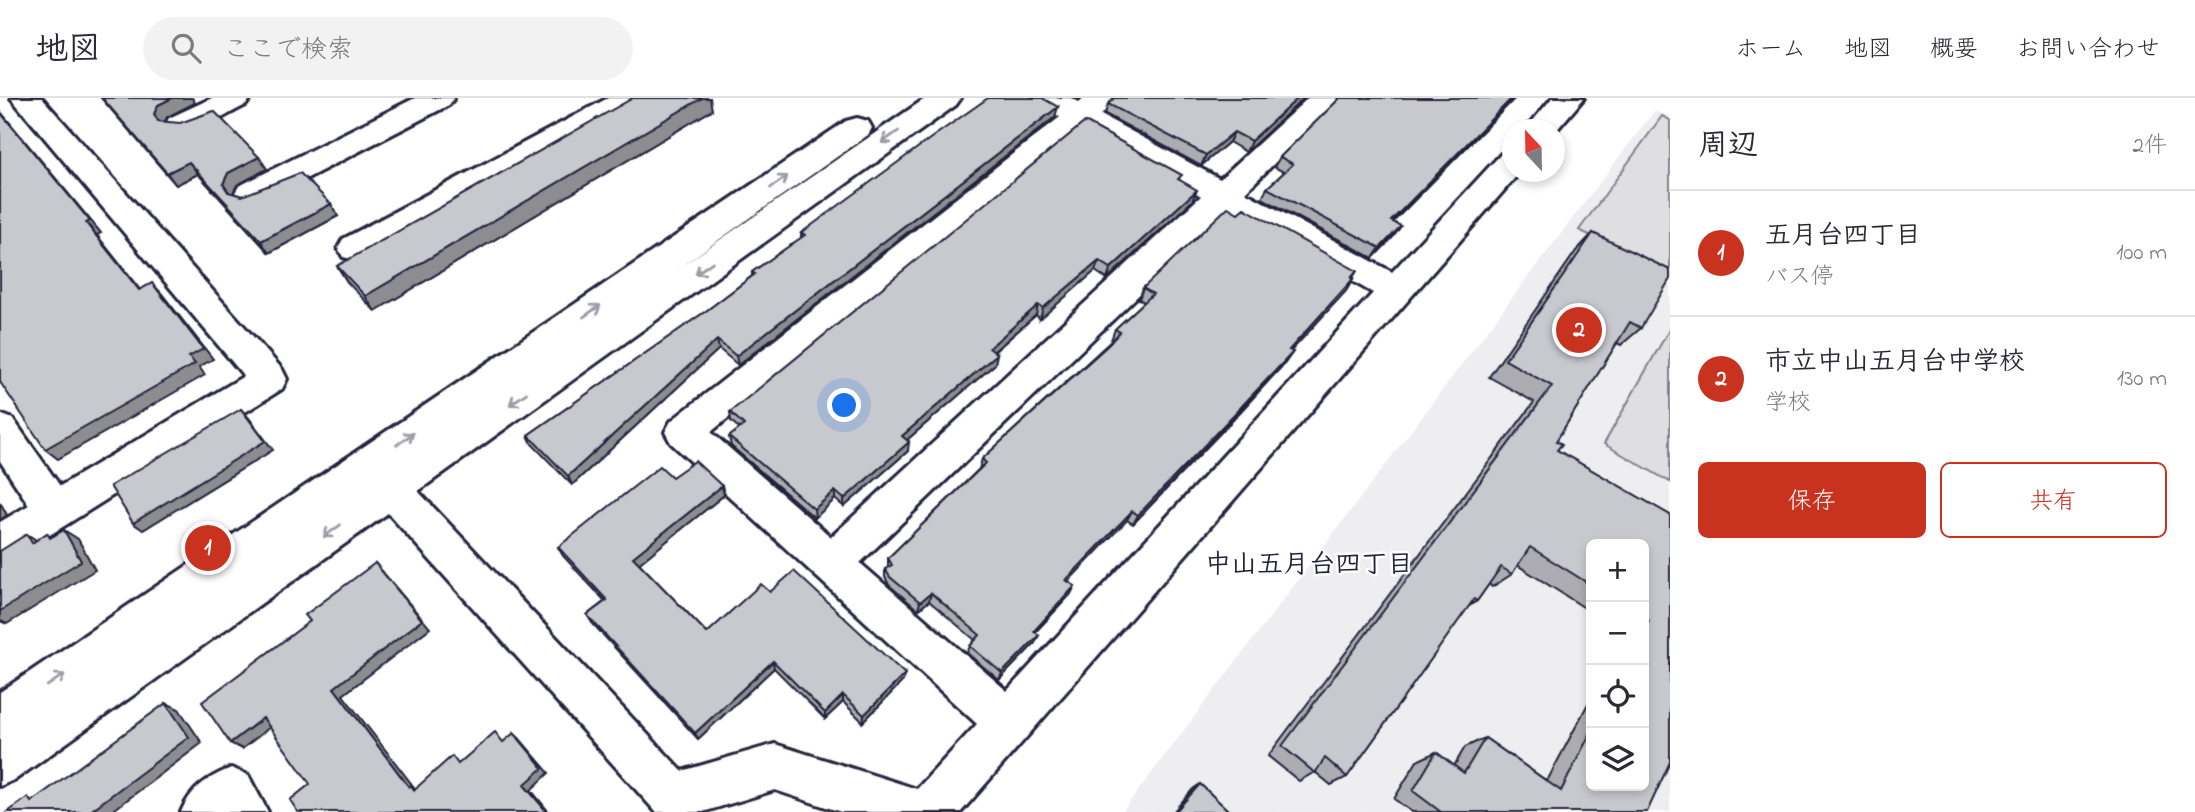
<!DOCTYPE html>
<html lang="ja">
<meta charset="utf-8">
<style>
:root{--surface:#fff;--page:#f2f2f3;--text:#2b2b33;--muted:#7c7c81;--line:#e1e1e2;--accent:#c8321e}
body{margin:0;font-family:"Indie Flower","Klee One",sans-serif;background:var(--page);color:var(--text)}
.controls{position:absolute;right:21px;bottom:21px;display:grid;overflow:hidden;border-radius:10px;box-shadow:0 4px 10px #0003}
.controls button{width:63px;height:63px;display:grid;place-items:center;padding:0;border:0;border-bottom:2px solid var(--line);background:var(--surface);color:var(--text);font:35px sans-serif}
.compass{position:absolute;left:1502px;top:21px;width:63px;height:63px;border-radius:50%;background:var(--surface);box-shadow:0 4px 10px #0003;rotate:338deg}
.you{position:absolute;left:845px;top:308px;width:24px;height:24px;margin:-18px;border:5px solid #fff;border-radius:50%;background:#1a73e8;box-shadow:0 0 0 10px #1a73e833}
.badge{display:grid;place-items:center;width:46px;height:46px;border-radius:50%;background:var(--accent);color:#fff;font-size:23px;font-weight:700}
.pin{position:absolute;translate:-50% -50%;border:4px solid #fff;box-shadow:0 2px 7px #0006}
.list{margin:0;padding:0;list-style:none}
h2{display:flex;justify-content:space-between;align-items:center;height:91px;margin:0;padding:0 28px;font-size:30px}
h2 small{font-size:23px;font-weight:400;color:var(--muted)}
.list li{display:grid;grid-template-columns:46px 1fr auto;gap:21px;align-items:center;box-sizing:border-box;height:126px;padding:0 28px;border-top:2px solid var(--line)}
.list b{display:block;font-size:26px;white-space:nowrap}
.list p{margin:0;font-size:23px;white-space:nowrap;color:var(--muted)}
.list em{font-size:23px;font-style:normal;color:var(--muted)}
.actions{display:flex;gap:14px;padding:21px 28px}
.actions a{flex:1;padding:16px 0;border:2px solid var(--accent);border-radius:10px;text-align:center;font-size:24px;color:var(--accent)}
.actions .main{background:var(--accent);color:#fff}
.icon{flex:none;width:38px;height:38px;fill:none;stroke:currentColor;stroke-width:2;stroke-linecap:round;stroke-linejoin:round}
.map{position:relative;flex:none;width:1670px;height:714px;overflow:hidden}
header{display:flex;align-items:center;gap:42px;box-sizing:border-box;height:98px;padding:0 35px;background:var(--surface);border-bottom:2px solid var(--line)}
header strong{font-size:33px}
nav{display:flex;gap:38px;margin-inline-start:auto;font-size:24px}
.search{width:490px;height:63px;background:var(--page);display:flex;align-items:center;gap:18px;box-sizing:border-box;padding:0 24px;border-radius:38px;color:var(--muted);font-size:26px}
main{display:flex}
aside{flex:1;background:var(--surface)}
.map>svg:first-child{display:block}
.built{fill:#eeeef1;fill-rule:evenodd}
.green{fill:#dfdfe2;stroke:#80808e;stroke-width:2}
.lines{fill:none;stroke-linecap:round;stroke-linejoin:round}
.minor-casing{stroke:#22223b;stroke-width:6}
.minor{fill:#fff;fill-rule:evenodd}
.wall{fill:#acacb2;stroke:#22223b;stroke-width:2}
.shaded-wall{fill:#8c8c91;stroke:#22223b;stroke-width:2}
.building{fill:#c8c8cf;stroke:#22223b;stroke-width:2}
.oneway{stroke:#9c9ca7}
.labels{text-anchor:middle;stroke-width:5;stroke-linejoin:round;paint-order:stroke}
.neighbourhood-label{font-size:26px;font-weight:bold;fill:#22223b;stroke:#fff}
</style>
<header>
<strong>地図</strong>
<div class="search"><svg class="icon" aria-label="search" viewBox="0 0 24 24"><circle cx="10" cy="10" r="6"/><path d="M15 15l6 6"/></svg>ここで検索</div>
<nav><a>ホーム</a><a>地図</a><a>概要</a><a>お問い合わせ</a></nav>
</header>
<main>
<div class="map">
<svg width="1670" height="714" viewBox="0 0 1670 714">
<rect width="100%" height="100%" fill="#fff"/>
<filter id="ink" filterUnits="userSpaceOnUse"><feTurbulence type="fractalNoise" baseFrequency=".0143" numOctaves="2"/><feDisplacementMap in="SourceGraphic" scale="14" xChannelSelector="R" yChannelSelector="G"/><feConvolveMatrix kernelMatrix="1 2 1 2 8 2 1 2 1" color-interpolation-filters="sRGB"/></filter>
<g filter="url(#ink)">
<path class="built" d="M1654 13 1670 18V714H1122ZM1591 446H1644V688H1591Z"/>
<g class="green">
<path d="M1662 18 1670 22V176L1579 132Z"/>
<path d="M1670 230V384L1604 346Z"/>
</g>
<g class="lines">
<g class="minor-casing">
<g id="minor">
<path d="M11 0H42L282 271 287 281 282 291 69 425 14 459 0 464V424L29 407 0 363V316L13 321 60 388 244 278Z"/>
<path d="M212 0H251L246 7C224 17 194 41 169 34L165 27 169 20Z"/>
<path d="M415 0H454L449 7 261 104 250 107 239 104 234 96 239 88Z"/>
<path d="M608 0H646L641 7 367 159 355 162 343 159 338 150 343 141Z"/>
<path d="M926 0H961L956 7 418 393 682 673 775 646 917 691 977 626 671 345 665 334 671 323 1060 19 1038 7 1033 0H1071L1079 4 1084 0H1118L1101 17 1220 81 1308 0H1341L1245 94 1392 174 1501 56 1512 53V74H1520L961 714H841L775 692 703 714H656L388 415 16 681 0 688V594L846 23 857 20 868 23 872 30 868 37 676 172ZM1082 32 1201 98 831 439 711 334ZM1227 112 1373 195 1007 593 860 465Z"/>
<path d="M1552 0H1584L1554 35V32H1525Z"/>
<path d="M231 670 248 677 268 714H181C191 690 207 680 231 670Z"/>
</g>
</g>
<use href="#minor" class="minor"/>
</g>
<g class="wall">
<path d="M101 0H192L195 5 167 19 165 24 267 71 237 87 233 95 242 98 331 106 338 118 269 155 198 76 176 87Z"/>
<path d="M1304 0 1246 54 1229 44 1201 68 1105 16 1108 6Z"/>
<path d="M1340 0H1515L1393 124 1394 138 1373 160 1262 100 1267 90 1284 74 1274 69 1280 59Z"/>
<path d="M712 12 375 213 347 184 337 168Z"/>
<path d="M1055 19 738 267 719 251 572 387 532 346 528 337 706 213 752 178V174L801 140V135Z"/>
<path d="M1180 82 1192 103 1107 181 1095 173 1040 221 1036 217 994 254 995 266 907 342 908 353 844 409 835 401 815 420 731 348 729 339 740 331 731 323 730 314Z"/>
<path d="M1238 115 1357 173 1352 181H1353L1346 193 1290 253 1285 265 1232 323 1133 426 1127 422 1068 483 1071 496 1035 534V545L999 582 967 555 970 548 975 542 929 503 918 512 889 487 885 479V471L888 470V460L979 371 982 361 1112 242H1111L1115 231 1144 204 1139 201 1143 190Z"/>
<path d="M1593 135 1641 230 1621 247 1617 245 1556 343 1557 352 1670 417 1647 714H1412L1394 701 1417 663 1436 654 1454 668 1465 649 1485 640 1547 683 1591 600V688H1644V446H1591V514L1517 467 1512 476 1492 489 1489 486 1477 503 1468 509 1347 679 1331 687 1315 674 1299 683 1268 658 1534 304 1489 279 1576 153Z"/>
<path d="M672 379 722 388 724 397 639 465 707 535 770 494 903 583 863 624 843 604 825 621 774 570 698 641 592 525 587 517 605 503 563 458 558 449Z"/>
<path d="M1200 686 1230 714H1173L1193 691Z"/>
</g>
<g class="shaded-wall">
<path d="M172 0H192L195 5 167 19 163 28 158 23 154 16 158 7Z"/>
<path d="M702 0H710L712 12 375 213 365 198Z"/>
<path d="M1298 0H1304L1246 54 1251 43Z"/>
<path d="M1512 0H1515L1384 133 1391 123Z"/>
<path d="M1058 9 1055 19 738 267 736 258Z"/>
<path d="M0 13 101 135 97 137 149 203 139 192Z"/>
<path d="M1234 34 1229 44 1201 68 1206 57Z"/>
<path d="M259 59 267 71 237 87 232 97 237 105 223 86 228 75Z"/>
<path d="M189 64 198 76 176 87 167 75Z"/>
<path d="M1197 92 1192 103 1107 181 1111 170Z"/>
<path d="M331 106 338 118 269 155 261 143Z"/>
<path d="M1401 128 1394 138 1373 160 1380 150Z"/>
<path d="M1099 163 1095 173 1040 221 1043 210Z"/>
<path d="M1353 181 1346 193 1282 263 1289 252Z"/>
<path d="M152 185 162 196 213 261 199 269 205 277 58 361 45 351 189 259Z"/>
<path d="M1038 207 1036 217 986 260 989 250Z"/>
<path d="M717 242 719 251 572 387 568 378Z"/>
<path d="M1293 254 1285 265 1133 426 1138 417Z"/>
<path d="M997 256 995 266 901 347 902 338Z"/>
<path d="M241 311 249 320 273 352 143 432 133 425Z"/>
<path d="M909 344 908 353 844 409V401Z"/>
<path d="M722 388 724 397 636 468 633 459Z"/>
<path d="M835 393V401L815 420 814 411Z"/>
<path d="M0 404 7 417 0 422Z"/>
<path d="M1132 413 1127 422 1062 490 1066 482Z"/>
<path d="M64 432 78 441 95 472 7 526 0 523V513Z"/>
<path d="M27 436 41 445H32Z"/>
<path d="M375 465 430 530 343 597 414 689 419 692 423 697 409 689 334 590Z"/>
<path d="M1075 488 1071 496 1030 540 1034 533Z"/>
<path d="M931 495 929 503 918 512 920 504Z"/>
<path d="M1039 537 1035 545 999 582 1002 575Z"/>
<path d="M773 563 774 570 698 641 695 635Z"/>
<path d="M905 576 903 583 863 624 864 617Z"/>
<path d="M843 597V604L825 621V615Z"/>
<path d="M166 605 179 611 202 645 111 714H89Z"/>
<path d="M263 620 274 626 242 651 230 645Z"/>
<path d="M514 635 520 641 549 675 531 692 549 714H547L524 687Z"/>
</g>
<g class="building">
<path d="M102 0H172L158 7 154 16 158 23 180 25 214 13 259 59 228 75 223 86 228 94 242 98 300 75 331 106 261 143 189 64 167 75Z"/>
<path d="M633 0H702L365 198 337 168Z"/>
<path d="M988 0H1042L1058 9 736 258 717 242 568 378 528 337 706 213 755 176 752 174 805 137 801 135 931 40Z"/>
<path d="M1114 0H1298L1251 43 1234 34 1206 57 1108 6Z"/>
<path d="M1340 0H1512L1391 123 1401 128 1380 150 1267 90 1293 66 1280 59Z"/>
<path d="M0 14 90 123 86 125 139 192 152 185 203 251 189 259 195 266 45 351 0 284Z"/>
<path d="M1085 24 1182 77 1178 81 1197 92 1111 170 1099 163 1043 210 1038 207 989 250 997 256 902 338 909 344 844 401 835 393 814 411 729 339 744 327 730 314Z"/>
<path d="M1228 109 1238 115 1244 110 1357 173 1351 180 1353 181 1289 252 1293 254 1238 312 1138 417 1132 413 1066 482 1075 488 1034 533 1039 537 1002 575 970 548 980 537 931 495 920 504 890 479 885 471 892 467 888 460 986 365 982 361 1107 248 1120 234 1115 231 1153 196 1143 190Z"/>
<path d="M1593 135 1670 172V181L1641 230 1630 224 1556 343 1562 346 1557 352 1670 417V664L1647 714H1441L1413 693 1436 654 1464 675 1485 640 1561 693 1591 634V688H1644V534L1649 523 1644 520V446H1591V487L1530 449 1512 476 1501 469 1477 503 1474 501 1347 679 1325 660 1315 675 1282 648 1552 288 1505 262Z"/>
<path d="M241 311 265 343 133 425 110 388Z"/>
<path d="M695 363 722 388 633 459 707 535 761 486 770 494 794 473 905 576 864 617 843 597 825 615 773 563 695 635 587 517 607 502 558 449 660 368 672 379Z"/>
<path d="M64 432 81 463 0 513V453L27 436 32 445 47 435 50 440Z"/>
<path d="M375 465 422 522 334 590 409 689 411 687 414 692 452 658 458 666 495 634 503 644 514 635 543 670 524 687 547 714H298L290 702 310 686 263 620 230 645 202 604 310 523 305 517Z"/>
<path d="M166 605 189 639 89 714H8L28 699 31 704Z"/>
<path d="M1200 686 1230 714H1175Z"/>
</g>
<defs><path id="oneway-shaft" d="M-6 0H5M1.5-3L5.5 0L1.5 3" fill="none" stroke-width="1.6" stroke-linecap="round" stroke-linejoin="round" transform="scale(1.75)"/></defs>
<g class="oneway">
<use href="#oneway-shaft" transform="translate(890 39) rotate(145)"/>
<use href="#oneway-shaft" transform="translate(779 84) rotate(-35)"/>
<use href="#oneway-shaft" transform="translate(704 170) rotate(145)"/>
<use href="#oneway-shaft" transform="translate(592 213) rotate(-35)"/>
<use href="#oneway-shaft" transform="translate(518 301) rotate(145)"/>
<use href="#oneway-shaft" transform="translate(405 341) rotate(-35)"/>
<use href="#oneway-shaft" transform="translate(332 433) rotate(144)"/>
<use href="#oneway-shaft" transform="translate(56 582) rotate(-34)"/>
</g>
</g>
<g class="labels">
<g class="neighbourhood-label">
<text x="1309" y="474">中山五月台四丁目</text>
</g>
</g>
</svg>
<div class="controls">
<button>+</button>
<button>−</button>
<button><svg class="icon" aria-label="locate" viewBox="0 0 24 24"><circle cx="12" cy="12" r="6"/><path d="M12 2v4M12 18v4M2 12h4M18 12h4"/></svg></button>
<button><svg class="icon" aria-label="layers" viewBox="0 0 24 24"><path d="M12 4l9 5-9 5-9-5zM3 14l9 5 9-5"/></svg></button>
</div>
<svg class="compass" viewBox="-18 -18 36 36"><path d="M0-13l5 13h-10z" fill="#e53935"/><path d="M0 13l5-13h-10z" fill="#7c7c81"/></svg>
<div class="you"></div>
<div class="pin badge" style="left:208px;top:450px">1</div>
<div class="pin badge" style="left:1579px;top:232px">2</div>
</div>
<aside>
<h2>周辺<small>2件</small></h2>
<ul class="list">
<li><span class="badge">1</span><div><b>五月台四丁目</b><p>バス停</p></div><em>100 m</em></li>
<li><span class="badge">2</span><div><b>市立中山五月台中学校</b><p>学校</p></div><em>130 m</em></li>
</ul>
<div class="actions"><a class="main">保存</a><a>共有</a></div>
</aside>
</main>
